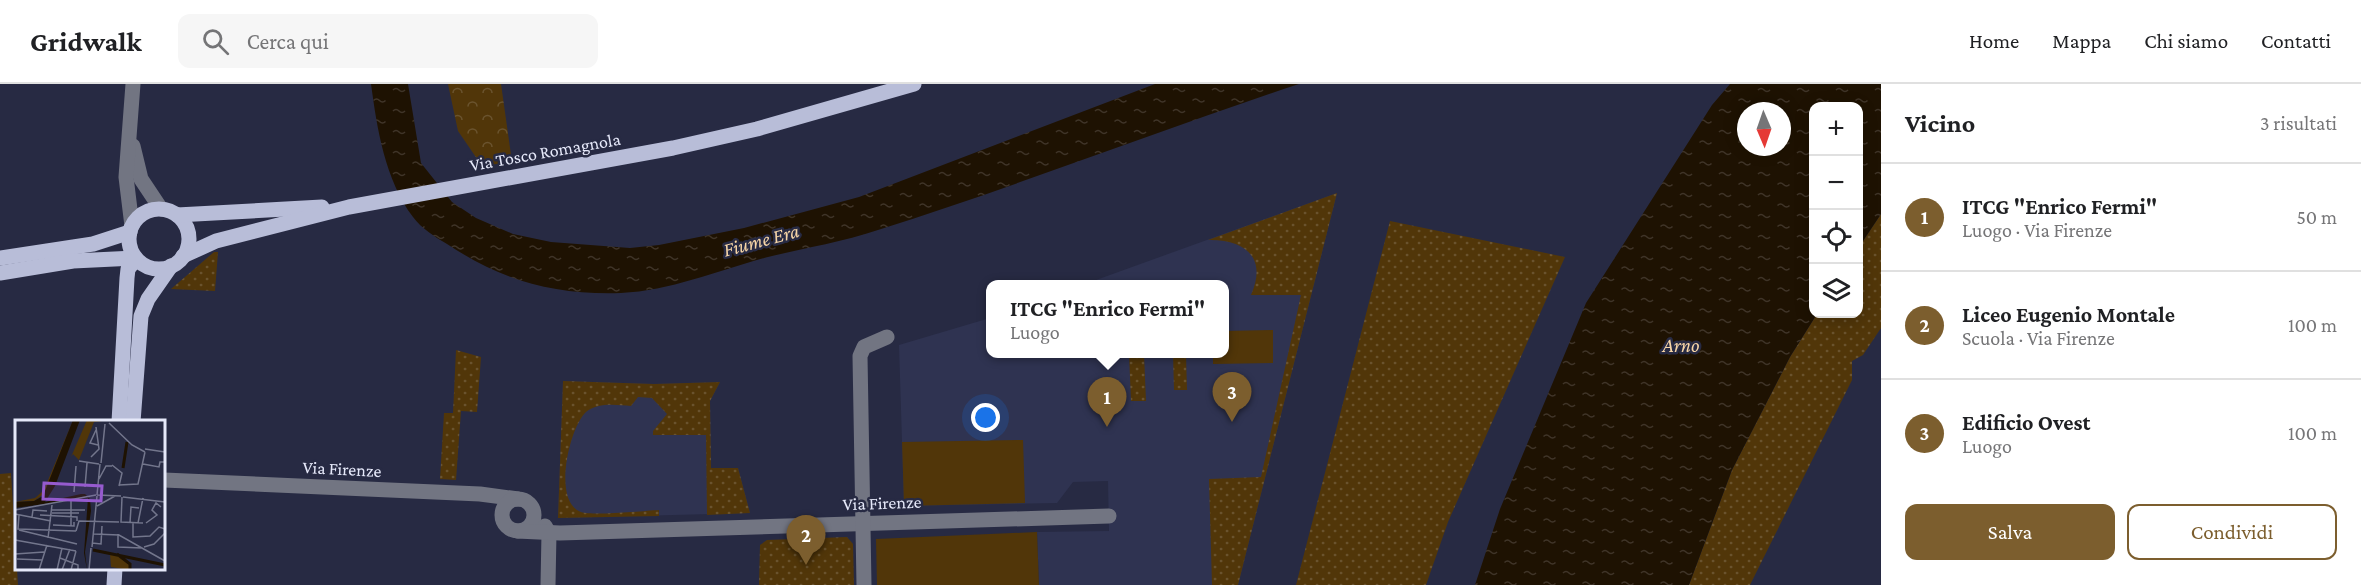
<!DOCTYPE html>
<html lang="it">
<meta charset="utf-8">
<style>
:root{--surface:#fff;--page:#f6f6f6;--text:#202124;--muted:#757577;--line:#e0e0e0;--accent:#7c5e2e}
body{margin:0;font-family:"Crimson Pro",serif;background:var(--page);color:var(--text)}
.controls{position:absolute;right:18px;top:18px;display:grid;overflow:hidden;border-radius:12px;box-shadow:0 3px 15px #0003}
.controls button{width:54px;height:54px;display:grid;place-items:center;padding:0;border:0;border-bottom:2px solid var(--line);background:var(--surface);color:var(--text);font:30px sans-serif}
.compass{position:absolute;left:1737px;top:18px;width:54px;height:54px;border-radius:50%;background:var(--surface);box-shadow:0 3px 15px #0003;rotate:178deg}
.you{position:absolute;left:986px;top:334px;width:21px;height:21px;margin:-15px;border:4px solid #fff;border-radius:50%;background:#1a73e8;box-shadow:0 0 0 9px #1a73e833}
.badge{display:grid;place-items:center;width:39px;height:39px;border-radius:50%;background:var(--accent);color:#fff;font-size:20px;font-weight:700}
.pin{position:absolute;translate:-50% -50px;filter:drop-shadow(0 2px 3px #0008)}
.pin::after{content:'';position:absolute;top:32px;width:21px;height:18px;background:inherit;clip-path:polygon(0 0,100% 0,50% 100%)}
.popup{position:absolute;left:986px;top:196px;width:243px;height:78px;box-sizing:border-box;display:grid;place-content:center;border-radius:12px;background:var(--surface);filter:drop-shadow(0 2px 4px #0005);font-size:20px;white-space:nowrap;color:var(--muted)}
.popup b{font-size:22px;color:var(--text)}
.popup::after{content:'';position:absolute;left:50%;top:100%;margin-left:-12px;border:12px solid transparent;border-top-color:var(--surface)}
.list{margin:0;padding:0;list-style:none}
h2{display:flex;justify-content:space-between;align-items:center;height:78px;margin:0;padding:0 24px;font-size:26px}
h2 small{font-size:20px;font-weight:400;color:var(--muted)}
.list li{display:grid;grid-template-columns:39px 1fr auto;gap:18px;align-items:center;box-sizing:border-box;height:108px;padding:0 24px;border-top:2px solid var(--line)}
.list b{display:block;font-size:22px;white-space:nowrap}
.list p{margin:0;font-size:20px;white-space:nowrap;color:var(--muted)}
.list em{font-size:20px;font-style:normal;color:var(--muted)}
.actions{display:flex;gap:12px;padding:18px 24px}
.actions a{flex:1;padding:14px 0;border:2px solid var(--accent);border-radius:12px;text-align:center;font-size:21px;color:var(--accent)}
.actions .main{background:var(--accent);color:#fff}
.icon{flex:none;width:33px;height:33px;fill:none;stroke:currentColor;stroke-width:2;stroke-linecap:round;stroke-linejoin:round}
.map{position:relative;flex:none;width:1881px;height:501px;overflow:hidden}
header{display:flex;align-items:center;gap:36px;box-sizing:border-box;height:84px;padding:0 30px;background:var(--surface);border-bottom:2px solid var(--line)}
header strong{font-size:28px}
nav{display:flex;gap:33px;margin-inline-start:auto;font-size:21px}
.search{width:420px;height:54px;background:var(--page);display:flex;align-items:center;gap:15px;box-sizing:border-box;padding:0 21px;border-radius:12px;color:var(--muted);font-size:22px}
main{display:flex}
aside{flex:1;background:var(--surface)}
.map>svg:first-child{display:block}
.built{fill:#2f3351}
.grass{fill:url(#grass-dots)}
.forest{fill:url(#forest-crowns)}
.pitch{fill:#513609}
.water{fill:url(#water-ripples);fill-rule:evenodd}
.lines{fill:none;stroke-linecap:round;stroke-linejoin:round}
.minor{stroke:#727582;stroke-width:15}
.major{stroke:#b8bdd8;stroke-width:15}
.labels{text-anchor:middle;stroke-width:5;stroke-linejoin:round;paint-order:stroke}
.street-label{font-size:18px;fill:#e6e9fa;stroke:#272a43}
.water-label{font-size:20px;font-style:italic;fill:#f8d6a7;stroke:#272a43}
.inset-river{fill:none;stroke:#1e1202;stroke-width:3}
.inset-road{fill:none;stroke:#73768c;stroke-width:1.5}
.view{fill:#965bce;fill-opacity:0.15;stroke:#965bce;stroke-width:3}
.inset-edge{fill:none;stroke:#e6e9fa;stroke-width:3}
</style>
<header>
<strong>Gridwalk</strong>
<div class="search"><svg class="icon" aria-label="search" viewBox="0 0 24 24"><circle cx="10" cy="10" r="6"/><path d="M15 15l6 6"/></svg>Cerca qui</div>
<nav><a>Home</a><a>Mappa</a><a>Chi siamo</a><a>Contatti</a></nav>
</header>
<main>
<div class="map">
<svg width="1881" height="501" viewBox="0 0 1881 501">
<defs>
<pattern id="grass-dots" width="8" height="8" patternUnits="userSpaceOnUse" patternTransform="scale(1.5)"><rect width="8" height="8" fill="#513609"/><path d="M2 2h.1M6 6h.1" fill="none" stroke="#6a532e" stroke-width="1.8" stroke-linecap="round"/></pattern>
<pattern id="forest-crowns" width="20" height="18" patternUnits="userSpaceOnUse" patternTransform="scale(1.5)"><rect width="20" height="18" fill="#513609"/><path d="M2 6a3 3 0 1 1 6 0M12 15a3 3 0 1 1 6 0" fill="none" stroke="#6a532e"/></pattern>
<pattern id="water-ripples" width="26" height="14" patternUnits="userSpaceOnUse" patternTransform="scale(1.5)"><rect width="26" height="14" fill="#1e1202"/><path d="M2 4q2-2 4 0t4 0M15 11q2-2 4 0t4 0" fill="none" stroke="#3f3428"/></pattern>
</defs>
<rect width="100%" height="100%" fill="#272a43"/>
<g class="built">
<path d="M1337 109 1238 501H1039L1037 448 1109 447 1108 397 1073 398 1057 419 904 422 899 261 990 234V270H1224V200H1085Z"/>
<path d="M563 297 654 300 720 298 710 317 711 384H738L750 429 558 434Z"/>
</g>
<g class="grass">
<path d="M1337 109 1238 501H1212L1209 395 1261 393 1301 211H1251C1268 173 1244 155 1208 156Z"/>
<path d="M1881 130V244L1863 271 1852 277V296L1750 501H1689L1732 386 1790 273 1817 230H1858L1859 163Z"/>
<path d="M1390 137 1565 173 1448 438 1426 501H1296Z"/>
<path d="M214 168H218L215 207 171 205Z"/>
<path d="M456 266 481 273 477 328 461 327 456 396 440 395 444 329H453Z"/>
<path d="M1129 270H1144L1146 317H1131Z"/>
<path d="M1173 270H1186L1187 306H1174Z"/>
<path d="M563 297 654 300 720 298 710 317 711 384H738L750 429 707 431 706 351H653V347L667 330 652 314 638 313 631 322C617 321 598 318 586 328 569 344 552 418 581 428 594 432 642 427 659 426V432L558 434Z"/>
<path d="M11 389 18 501H0V390Z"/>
<path d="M847 453 853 460 854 501H759L760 461 767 456Z"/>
</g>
<path class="forest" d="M448 0H501L512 78 482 82 458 47Z"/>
<g class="pitch">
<path d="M1273 246V279L1213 280V270H1224V247Z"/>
<path d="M1023 356 1025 419 904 422 902 358Z"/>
<path d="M1037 448 1039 501H877L876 455Z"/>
</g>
<g class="water">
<path d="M371 0H408L421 79 452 118 476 134 513 150 551 158 630 164 659 161 744 144 859 113 1155 0H1299C1158 47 1020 101 878 146 843 158 804 164 768 173 719 186 671 207 621 209 554 211 503 197 447 160 435 153 421 144 413 133 385 96 377 44 371 0Z"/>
<path d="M1730 0H1881V130L1859 163 1858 22H1814V230H1817L1790 273 1732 386 1689 501H1475L1500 425 1586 219 1712 21ZM1746 27H1782V63H1746Z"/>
</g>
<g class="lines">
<g class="minor">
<path d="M133 62 141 95 161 125"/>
<path d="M132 142 126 93 133 0"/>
<path d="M164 396 480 410 518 415"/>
<circle cx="518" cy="431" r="16"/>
<path d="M545 442 549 449 548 501"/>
<path d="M517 447 560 449 1109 432"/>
<path d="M864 501 860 272 864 263 887 253"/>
</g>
<g class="major">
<circle cx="159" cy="155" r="30"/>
<path d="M177 131 322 123"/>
<path d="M183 172 216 157 349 123 673 64 757 45 914 0"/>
<path d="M0 174 93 160 130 148"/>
<path d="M0 189 73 177 135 174"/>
<path d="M119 338 127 194 128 185 136 175"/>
<path d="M133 338 141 232 148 215 171 182"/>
<path d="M114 501 115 484"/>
</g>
</g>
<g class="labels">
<g class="street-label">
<text transform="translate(545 68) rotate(-10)" y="6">Via Tosco Romagnola</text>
<text transform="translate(342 385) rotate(3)" y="6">Via Firenze</text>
<text transform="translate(882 419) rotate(-2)" y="6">Via Firenze</text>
</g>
<g class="water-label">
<text transform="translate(761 156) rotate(-15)" y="7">Fiume Era</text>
<text x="1681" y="268">Arno</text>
</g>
</g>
<g transform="translate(15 336)">
<rect width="150" height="150" fill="#272a43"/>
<path d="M58 0 30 73 19 81 0 82 20 78 29 70Z" fill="#513609"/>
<path d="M72 0 87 2H79L64 40 58 34 56 37ZM95 134 108 136 115 144 114 150 96 147Z" fill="#513609"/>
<path d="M58 0H65L40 66 30 82 66 74H70L75 79 76 91 70 132 72 150 69 133 73 78 0 88V82L19 81 28 76Z" fill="#1e1202"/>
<path class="inset-river" d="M108 48 112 22M78 130 150 145M102 134 115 144V150"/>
<path class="inset-road" d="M94 3 117 25 130 32M81 10 75 23 83 25M130 29 150 32M76 37 84 29 81 7M64 41 84 44M86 43 90 4M128 44 144 47 145 42H150M97 45 107 53 104 66M84 59 91 46H97H93M104 65 123 64 130 32M70 67 72 43M59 72 61 46M82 75 85 44M82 75 106 76M107 77 106 102 128 103M108 77 150 82M82 86 100 76M0 90 81 75M37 90H70M37 93H64M0 94 36 101M4 95 3 109 61 111M25 95 62 97V101M17 97 18 90 32 91M115 103 116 87 124 88M118 103V117L135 116 144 107 150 109M123 103 128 78M131 103 142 95 137 90 141 83 146 87M38 105 59 106V102M56 106V81M4 110 62 124M61 111 64 101 104 102M79 114 104 115 150 141M103 114V127L127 128M33 118 37 85M0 120 61 131M77 123 86 124 87 106M77 127 82 76M129 127 139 124 150 113M0 134 29 132M45 138 63 145V150M2 139 27 140M24 150 32 125M42 150 47 128M47 150 55 129M56 150 61 131M74 150 76 128"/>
<path class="view" d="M29 63 87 66 86 81 28 79Z"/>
<rect width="150" height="150" class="inset-edge"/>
</g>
</svg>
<div class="controls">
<button>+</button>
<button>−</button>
<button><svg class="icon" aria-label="locate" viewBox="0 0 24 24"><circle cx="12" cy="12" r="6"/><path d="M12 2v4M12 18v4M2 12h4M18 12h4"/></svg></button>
<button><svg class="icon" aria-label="layers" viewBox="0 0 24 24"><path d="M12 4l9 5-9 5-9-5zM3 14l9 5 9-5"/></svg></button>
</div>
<svg class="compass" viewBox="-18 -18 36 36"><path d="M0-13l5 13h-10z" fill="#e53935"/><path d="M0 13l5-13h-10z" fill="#757577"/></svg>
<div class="you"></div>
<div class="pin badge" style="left:1107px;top:343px">1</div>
<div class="popup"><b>ITCG &quot;Enrico Fermi&quot;</b>Luogo</div>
<div class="pin badge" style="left:806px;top:481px">2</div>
<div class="pin badge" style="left:1232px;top:338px">3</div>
</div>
<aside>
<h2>Vicino<small>3 risultati</small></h2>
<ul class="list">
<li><span class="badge">1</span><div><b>ITCG &quot;Enrico Fermi&quot;</b><p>Luogo · Via Firenze</p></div><em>50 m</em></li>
<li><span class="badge">2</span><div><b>Liceo Eugenio Montale</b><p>Scuola · Via Firenze</p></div><em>100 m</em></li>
<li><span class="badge">3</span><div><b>Edificio Ovest</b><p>Luogo</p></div><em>100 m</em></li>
</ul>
<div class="actions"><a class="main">Salva</a><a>Condividi</a></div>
</aside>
</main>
